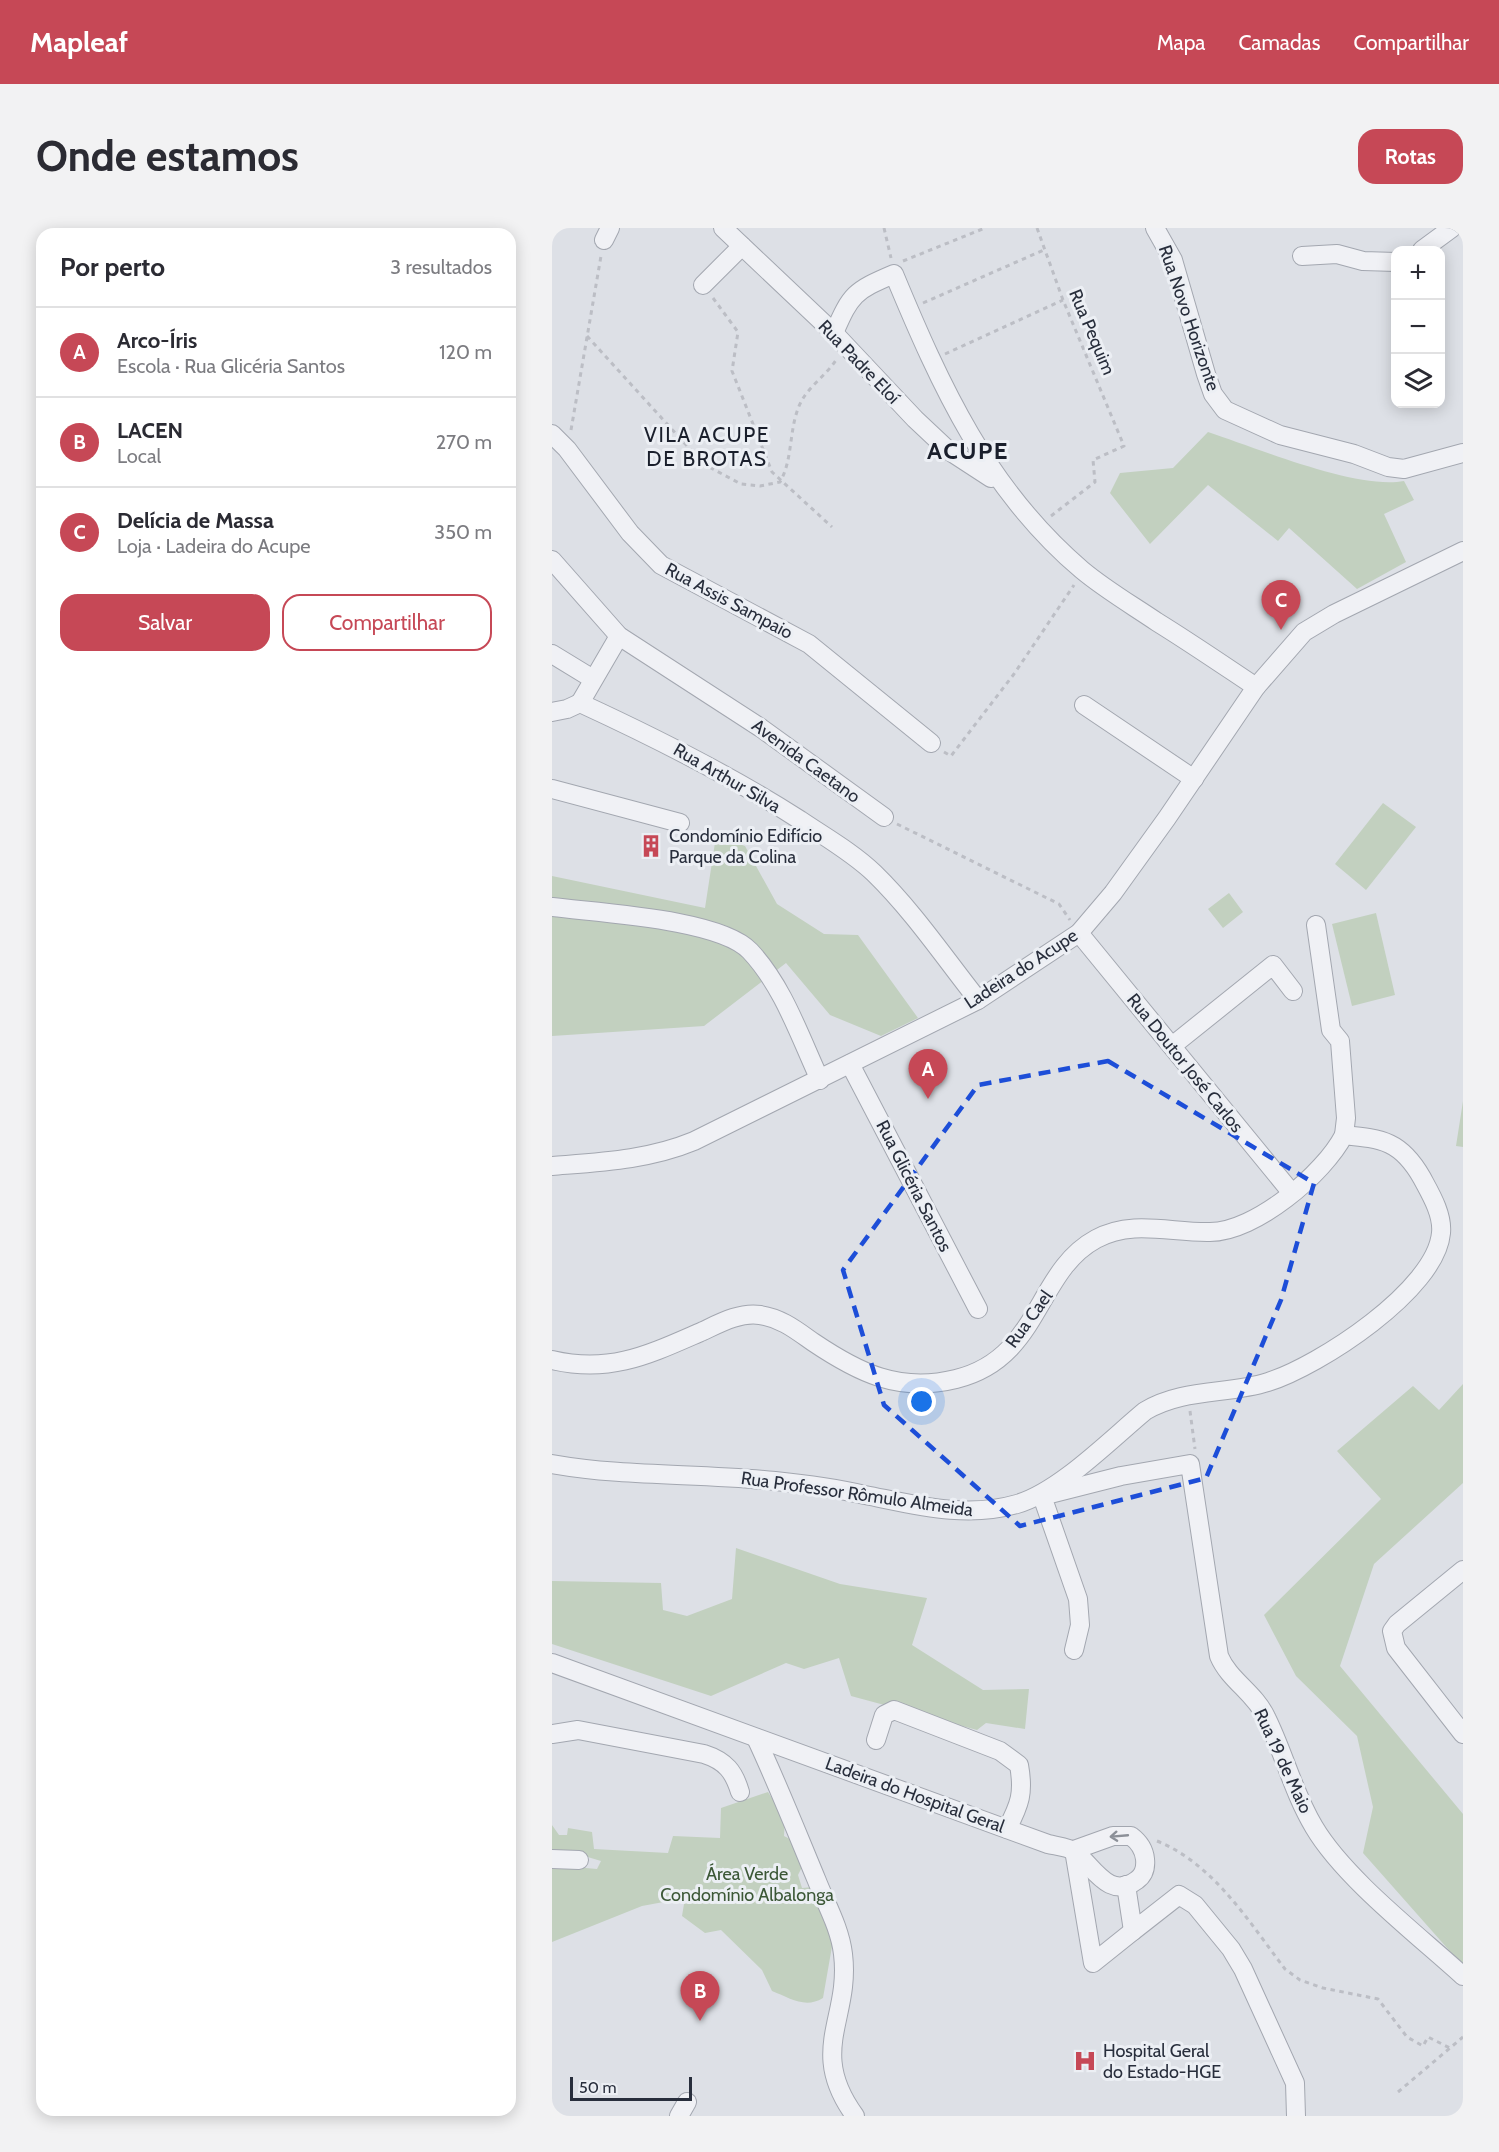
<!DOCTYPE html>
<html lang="pt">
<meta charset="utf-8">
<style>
:root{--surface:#fff;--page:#f2f2f3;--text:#2b2b33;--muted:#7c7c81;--line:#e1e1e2;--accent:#c64856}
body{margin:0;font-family:Cabin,sans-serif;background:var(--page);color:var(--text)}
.controls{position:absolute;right:18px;top:18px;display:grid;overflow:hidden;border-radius:12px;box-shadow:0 3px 15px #0003}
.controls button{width:54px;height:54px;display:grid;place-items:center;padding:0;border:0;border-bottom:2px solid var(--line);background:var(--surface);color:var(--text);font:30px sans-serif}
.scale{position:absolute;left:18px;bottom:15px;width:122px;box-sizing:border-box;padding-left:6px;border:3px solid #282e3c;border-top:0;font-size:16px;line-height:21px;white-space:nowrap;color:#282e3c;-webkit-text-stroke:4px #eceff4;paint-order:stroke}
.you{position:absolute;left:370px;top:1174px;width:21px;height:21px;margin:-15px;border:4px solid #fff;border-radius:50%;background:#1a73e8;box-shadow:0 0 0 9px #1a73e833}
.badge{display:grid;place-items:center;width:39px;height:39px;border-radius:50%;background:var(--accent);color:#fff;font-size:20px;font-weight:700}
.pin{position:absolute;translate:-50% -50px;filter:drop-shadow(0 2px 3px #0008)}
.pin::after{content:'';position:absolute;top:32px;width:21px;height:18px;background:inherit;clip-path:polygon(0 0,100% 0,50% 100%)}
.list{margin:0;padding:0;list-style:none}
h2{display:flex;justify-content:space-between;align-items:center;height:78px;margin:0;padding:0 24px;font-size:26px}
h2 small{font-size:20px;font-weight:400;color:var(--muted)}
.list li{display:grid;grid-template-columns:39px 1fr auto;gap:18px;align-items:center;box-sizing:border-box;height:90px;padding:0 24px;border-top:2px solid var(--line)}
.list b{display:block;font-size:22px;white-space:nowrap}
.list p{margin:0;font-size:20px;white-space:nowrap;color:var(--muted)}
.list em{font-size:20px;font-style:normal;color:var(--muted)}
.actions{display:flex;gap:12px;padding:18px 24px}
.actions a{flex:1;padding:14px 0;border:2px solid var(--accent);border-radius:18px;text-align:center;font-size:21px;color:var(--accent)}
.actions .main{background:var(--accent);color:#fff}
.icon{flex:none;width:33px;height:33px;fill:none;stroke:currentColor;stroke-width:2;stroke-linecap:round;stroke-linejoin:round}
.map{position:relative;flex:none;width:911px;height:1888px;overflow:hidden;border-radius:18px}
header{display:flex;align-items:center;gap:36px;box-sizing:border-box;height:84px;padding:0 30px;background:var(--accent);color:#fff}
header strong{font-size:28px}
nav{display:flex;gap:33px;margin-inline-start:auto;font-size:21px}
.intro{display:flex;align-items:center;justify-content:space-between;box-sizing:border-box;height:144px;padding:0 36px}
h1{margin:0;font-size:42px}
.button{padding:15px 27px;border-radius:18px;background:var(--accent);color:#fff;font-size:21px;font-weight:700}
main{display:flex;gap:36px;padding:0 36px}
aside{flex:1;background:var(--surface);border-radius:18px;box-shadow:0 3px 15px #0003}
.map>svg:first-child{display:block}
.green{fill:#c2d0bf}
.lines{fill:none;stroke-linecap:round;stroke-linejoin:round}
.minor-casing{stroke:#a3a7b0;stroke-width:20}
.path{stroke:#bcbec5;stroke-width:3;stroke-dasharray:4.5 4.5;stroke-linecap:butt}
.minor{stroke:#f0f1f5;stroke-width:18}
.oneway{stroke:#8c9098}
.marked{fill:none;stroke:#1d4ed8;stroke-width:4.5;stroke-dasharray:12 8;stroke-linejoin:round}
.labels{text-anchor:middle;stroke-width:6;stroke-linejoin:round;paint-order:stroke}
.street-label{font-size:18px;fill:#282e3c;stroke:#eceff4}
.poi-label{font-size:18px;fill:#282e3c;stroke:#eceff4;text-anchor:start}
.park-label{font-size:18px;fill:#3b5736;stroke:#eceff4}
.quarter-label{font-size:21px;letter-spacing:1.5px;fill:#1a1f2c;stroke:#eceff4}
.district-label{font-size:24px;font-weight:bold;letter-spacing:1.5px;fill:#1a1f2c;stroke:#eceff4}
</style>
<header>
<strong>Mapleaf</strong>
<nav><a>Mapa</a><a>Camadas</a><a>Compartilhar</a></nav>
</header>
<div class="intro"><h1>Onde estamos</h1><a class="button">Rotas</a></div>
<main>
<aside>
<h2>Por perto<small>3 resultados</small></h2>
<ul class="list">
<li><span class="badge">A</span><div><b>Arco-Íris</b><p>Escola · Rua Glicéria Santos</p></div><em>120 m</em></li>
<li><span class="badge">B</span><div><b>LACEN</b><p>Local</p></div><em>270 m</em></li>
<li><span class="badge">C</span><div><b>Delícia de Massa</b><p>Loja · Ladeira do Acupe</p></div><em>350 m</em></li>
</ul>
<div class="actions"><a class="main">Salvar</a><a>Compartilhar</a></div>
</aside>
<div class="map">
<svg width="911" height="1888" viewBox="0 0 911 1888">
<rect width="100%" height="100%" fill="#dde0e6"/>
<g class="green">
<path d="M656 204C705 220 804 262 852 253L862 272 832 286 854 334 805 361 737 300 726 313 656 257 598 316 558 265 568 245 621 240Z"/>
<path d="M831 575 864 599 814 662 783 636Z"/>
<path d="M164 608 193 618 225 676 272 706 306 707 366 790 329 808 278 787 234 735 152 798 0 808V648L153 680Z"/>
<path d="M677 665 691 684 671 700 656 681Z"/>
<path d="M824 685 843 767 800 778 780 696Z"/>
<path d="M911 873V919L904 918Z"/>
<path d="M911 1156V1255L822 1336 788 1438 911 1586V1738L811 1625 821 1579 805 1508 744 1448 712 1387 829 1271 785 1223 861 1158 887 1182Z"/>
<path d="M184 1320 288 1356 375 1370 360 1417 431 1462 477 1461 473 1501 434 1495 425 1502 299 1468 287 1430 252 1441 234 1435 159 1468 0 1416V1353L109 1355 111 1382 135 1388 180 1371Z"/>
<path d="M216 1564 233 1590 232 1608 242 1613 250 1639 246 1647 250 1660 261 1659 282 1707 271 1770C253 1781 238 1770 220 1763L210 1742 169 1702 153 1705 130 1688 133 1670 90 1678 0 1714V1637L45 1641 49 1633 29 1627 0 1623V1597L7 1607H15L16 1600 40 1604 42 1621 116 1625 121 1608 168 1610 169 1580Z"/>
</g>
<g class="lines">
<g class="minor-casing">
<g id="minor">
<path d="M171 0 282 105 363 191 396 222 439 250"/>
<path d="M603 0 621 32 654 146 661 166 673 182 728 207 802 226 836 239 852 241 911 225"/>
<path d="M52 12 58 0"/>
<path d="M870 22 900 0"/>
<path d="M750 28 785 26 811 33 844 34"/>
<path d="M151 57 190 18"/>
<path d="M282 105C299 66 302 63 342 46 389 159 435 261 530 342 554 362 580 377 605 394 639 415 671 437 704 459"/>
<path d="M0 206 15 221 78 305 109 337 257 416 379 515"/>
<path d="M0 332 67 408 209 500 332 589"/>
<path d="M0 426 41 451"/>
<path d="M28 475C104 510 178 547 248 592 273 609 300 624 322 645 361 683 392 729 426 772"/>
<path d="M28 475 67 408"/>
<path d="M532 477 642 551"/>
<path d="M0 484 15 481 28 475"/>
<path d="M0 561 128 595"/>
<path d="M0 679C47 685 168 691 198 723 231 758 248 809 268 852"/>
<path d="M764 697 779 802 788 813 794 890 792 907"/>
<path d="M527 705 739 964"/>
<path d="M620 818 721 737 741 763"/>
<path d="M298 836 426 1081"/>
<path d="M0 938C49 934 96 932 142 913L426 772 527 705 561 665 615 590 704 459 752 404 782 386 911 323"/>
<path d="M0 1132C59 1146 98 1126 151 1103 168 1095 188 1084 208 1087 229 1090 244 1102 261 1114 307 1145 347 1165 404 1151 489 1130 483 1044 544 1011 580 991 619 1005 658 1004 703 1004 772 946 792 907 831 911 849 913 870 950 878 965 891 986 889 1005 884 1062 767 1138 716 1154 675 1167 632 1160 593 1183 558 1212 507 1264 465 1276 414 1291 364 1277 313 1267 283 1260 253 1256 223 1253 149 1245 73 1249 0 1236"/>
<path d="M911 1342 845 1396 840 1403 844 1420 911 1506"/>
<path d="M522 1422 528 1397 526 1371 490 1268 569 1248 638 1236 667 1428C677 1452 703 1465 714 1489 732 1525 741 1564 762 1599 792 1650 866 1707 911 1748"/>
<path d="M0 1435 496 1616C504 1618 517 1619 523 1624 541 1638 557 1673 585 1652 592 1647 594 1640 593 1631 592 1621 587 1614 579 1608H561L522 1622"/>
<path d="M0 1506 26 1502 152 1526C174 1533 182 1544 188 1564"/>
<path d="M204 1510C226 1557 245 1605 265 1653 274 1676 288 1700 291 1726 299 1791 255 1822 303 1888"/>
<path d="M324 1512 332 1487 342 1482 448 1523 467 1537C472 1565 468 1576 455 1601"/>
<path d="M522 1622 541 1735 581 1703"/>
<path d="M0 1631 27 1632"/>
<path d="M574 1657 581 1703 627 1667 643 1677 679 1721 691 1741 743 1855 744 1888"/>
<path d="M127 1888 135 1874"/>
</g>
</g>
<g class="path">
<path d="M332 0 339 30"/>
<path d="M485 0 511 72 572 218 541 232 543 254 499 288"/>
<path d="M351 33 433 0"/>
<path d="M161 70 186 104 180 143 220 244 280 299"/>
<path d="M371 75 494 21"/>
<path d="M35 108 136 219 157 239 189 256 208 258 228 254C242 230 236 197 250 172 258 158 275 146 284 132"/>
<path d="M393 126 511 72"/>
<path d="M19 202 49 28"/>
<path d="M392 524 399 528 462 446 522 357"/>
<path d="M345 596 507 676 518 692"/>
<path d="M638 1183 643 1221"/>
<path d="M605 1613C662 1636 697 1694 733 1741L748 1752 771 1760 826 1771 855 1809 871 1818 876 1809 898 1820"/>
<path d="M846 1864 911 1809"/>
</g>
<use href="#minor" class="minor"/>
</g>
<defs><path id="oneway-shaft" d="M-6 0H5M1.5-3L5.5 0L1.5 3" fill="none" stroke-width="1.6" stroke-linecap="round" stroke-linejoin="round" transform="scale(1.5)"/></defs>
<use class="oneway" href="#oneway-shaft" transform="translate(567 1608) rotate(175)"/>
<path class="marked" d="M556 833 762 955 729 1072 654 1250 468 1298 332 1177 291 1042 426 857Z"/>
<defs>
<g id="building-bare" transform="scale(1.8)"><path d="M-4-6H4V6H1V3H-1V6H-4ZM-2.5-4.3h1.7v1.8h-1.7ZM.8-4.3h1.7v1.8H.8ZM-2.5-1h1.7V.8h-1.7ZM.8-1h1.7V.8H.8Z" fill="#c64856" stroke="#eceff4" stroke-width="2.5" paint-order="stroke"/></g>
<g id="hospital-bare" transform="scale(1.8)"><path d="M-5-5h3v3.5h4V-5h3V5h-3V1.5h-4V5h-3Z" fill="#c64856" stroke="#eceff4" stroke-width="2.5" paint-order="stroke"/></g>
</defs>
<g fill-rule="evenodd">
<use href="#building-bare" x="99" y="618"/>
<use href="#hospital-bare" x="533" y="1833"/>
</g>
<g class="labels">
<g class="street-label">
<text transform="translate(637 90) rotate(71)" y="6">Rua Novo Horizonte</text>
<text transform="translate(540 104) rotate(67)" y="6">Rua Pequim</text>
<text transform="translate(307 134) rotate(46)" y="6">Rua Padre Eloí</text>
<text transform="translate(177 373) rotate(28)" y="6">Rua Assis Sampaio</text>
<text transform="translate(254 533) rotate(36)" y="6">Avenida Caetano</text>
<text transform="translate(175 550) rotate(30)" y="6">Rua Arthur Silva</text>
<text transform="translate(469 741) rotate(-33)" y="6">Ladeira do Acupe</text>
<text transform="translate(633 835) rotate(51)" y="6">Rua Doutor José Carlos</text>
<text transform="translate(362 958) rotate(63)" y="6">Rua Glicéria Santos</text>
<text transform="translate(477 1091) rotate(-54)" y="6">Rua Cael</text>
<text transform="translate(305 1266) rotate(8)" y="6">Rua Professor Rômulo Almeida</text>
<text transform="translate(731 1533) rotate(65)" y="6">Rua 19 de Maio</text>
<text transform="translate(363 1567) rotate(20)" y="6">Ladeira do Hospital Geral</text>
</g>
<g class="poi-label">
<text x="117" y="614">Condomínio Edifício<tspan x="117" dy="21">Parque da Colina</tspan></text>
<text x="551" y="1829">Hospital Geral<tspan x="551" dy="21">do Estado-HGE</tspan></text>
</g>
<g class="park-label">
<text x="195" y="1652">Área Verde<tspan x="195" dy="21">Condomínio Albalonga</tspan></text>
</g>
<g class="quarter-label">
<text x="155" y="214">VILA ACUPE<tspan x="155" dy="24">DE BROTAS</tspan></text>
</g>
<g class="district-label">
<text x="416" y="231">ACUPE</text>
</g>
</g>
</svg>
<div class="controls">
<button>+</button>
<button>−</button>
<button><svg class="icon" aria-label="layers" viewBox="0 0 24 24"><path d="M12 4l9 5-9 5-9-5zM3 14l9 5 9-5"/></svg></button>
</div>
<div class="scale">50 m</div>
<div class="you"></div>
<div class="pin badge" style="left:376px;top:871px">A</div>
<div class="pin badge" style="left:148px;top:1793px">B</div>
<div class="pin badge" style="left:729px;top:402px">C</div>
</div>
</main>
